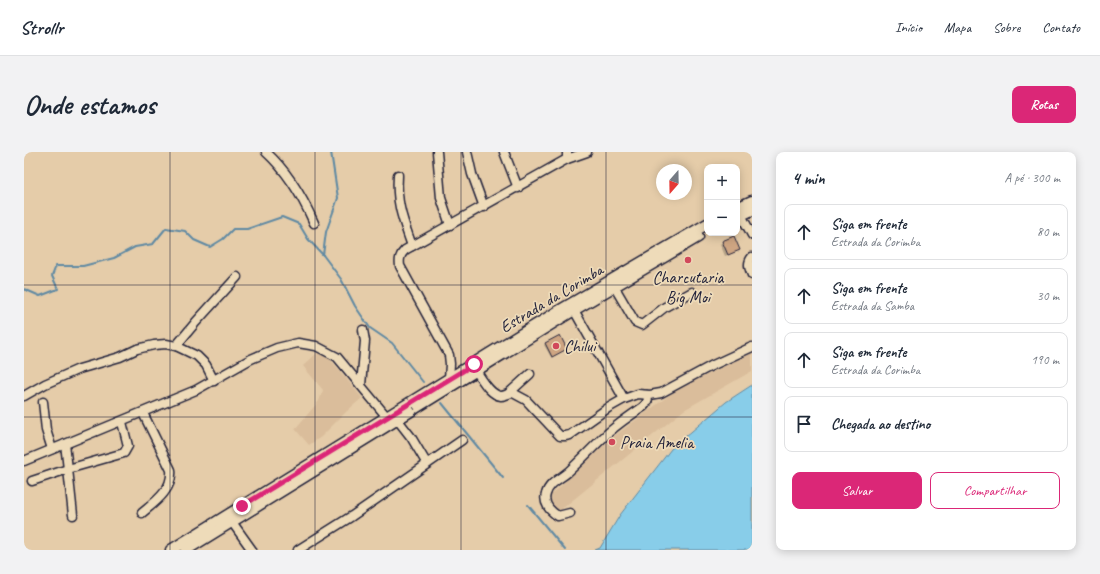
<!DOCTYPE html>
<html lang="pt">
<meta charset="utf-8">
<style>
:root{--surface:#fff;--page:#f2f2f3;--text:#1f2937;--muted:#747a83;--line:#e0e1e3;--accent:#db2777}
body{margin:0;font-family:Caveat,sans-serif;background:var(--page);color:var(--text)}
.controls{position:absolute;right:12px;top:12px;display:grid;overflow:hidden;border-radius:8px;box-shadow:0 2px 10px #0003}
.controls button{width:36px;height:36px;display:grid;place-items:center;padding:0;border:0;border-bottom:1px solid var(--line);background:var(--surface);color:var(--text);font:20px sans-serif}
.compass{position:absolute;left:632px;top:12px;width:36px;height:36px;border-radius:50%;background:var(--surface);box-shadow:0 2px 10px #0003;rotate:200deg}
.stop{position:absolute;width:12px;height:12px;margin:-9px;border:3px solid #db2777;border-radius:50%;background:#fff}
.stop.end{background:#db2777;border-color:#fff;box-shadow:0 1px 4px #0008}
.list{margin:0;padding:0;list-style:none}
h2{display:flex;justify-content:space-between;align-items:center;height:52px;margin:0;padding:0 16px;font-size:17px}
h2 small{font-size:13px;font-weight:400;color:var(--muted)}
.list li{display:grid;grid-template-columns:26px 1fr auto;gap:12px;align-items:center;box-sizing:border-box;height:56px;margin:0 8px 8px;padding:0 8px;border:1px solid var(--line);border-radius:8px}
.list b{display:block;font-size:15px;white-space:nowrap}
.list p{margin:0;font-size:13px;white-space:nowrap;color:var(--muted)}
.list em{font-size:13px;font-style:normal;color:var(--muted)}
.actions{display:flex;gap:8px;padding:12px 16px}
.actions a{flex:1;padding:9px 0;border:1px solid var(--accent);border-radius:8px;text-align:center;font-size:14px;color:var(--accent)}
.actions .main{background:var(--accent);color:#fff}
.icon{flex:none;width:22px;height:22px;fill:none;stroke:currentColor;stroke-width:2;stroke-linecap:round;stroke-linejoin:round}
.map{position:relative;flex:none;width:728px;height:398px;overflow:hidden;border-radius:8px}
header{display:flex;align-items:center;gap:24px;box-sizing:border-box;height:56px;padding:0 20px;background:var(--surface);border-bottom:1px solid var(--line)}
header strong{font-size:19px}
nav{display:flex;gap:22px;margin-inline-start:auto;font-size:14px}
.intro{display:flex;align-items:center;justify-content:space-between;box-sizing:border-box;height:96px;padding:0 24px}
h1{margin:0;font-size:28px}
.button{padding:10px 18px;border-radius:8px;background:var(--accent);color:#fff;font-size:14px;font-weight:700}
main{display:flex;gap:24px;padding:0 24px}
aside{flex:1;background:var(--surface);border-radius:8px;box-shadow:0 2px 10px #0003}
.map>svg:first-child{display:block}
.built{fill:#dabd9b}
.water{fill:#88cde9;stroke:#5f89a3}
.shadow{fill:#0003}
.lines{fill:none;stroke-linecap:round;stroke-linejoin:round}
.stream{stroke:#5f89a3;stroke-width:2}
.building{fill:#cea582;stroke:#22223b}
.minor-casing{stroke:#22223b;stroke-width:11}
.major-casing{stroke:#22223b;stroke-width:13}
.minor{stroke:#eedbb9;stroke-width:8}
.major{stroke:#eedbb9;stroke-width:10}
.path-bridge{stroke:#22223b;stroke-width:1;stroke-dasharray:3 3;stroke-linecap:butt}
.route{stroke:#db2777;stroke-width:5}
.grid{fill:none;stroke:#22223b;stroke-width:1;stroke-opacity:0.55}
.poi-dot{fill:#d1495b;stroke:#eedbb9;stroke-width:1.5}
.labels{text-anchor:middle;stroke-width:3.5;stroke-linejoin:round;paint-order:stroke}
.poi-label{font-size:17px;fill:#22223b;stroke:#eedbb9;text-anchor:start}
.street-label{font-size:17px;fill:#22223b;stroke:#eedbb9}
</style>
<header>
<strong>Strollr</strong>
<nav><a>Início</a><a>Mapa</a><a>Sobre</a><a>Contato</a></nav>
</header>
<div class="intro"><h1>Onde estamos</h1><a class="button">Rotas</a></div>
<main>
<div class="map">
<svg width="728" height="398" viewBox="0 0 728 398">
<rect width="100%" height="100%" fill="#e5cca9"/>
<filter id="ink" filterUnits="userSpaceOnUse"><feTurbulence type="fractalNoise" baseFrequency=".025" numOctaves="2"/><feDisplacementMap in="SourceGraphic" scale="8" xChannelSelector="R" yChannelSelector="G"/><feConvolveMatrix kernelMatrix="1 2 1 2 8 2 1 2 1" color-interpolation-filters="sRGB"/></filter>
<g filter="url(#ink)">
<g class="built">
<path d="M728 200V219L660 258 534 360 523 347 584 289 651 239Z"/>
<path d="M293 201 306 207 338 246 323 259 297 285 285 293 271 277 295 249 299 238 279 214Z"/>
</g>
<path class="water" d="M728 233V398H571L576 396 596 363 647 297 702 250Z"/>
<g class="shadow">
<path d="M698 90 715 97 712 100 701 104 696 92Z"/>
<path d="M522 191 540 198 527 205 520 193Z"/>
</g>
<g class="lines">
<g class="stream">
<path d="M307 0 314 46 302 80 299 103 317 127 331 154 346 176 368 191 399 230"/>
<path d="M0 137 16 144 34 137 28 124 32 114H59L90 106 111 95 129 92 142 76 161 79 170 88 186 95 199 87 209 77H223L258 65 275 72 284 87 299 103"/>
<path d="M418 251 479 326"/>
<path d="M504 353 541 398"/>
</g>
</g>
<g class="building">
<path d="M710 84 716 98 704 103 698 89Z"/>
<path d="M536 183 543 197 528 205 521 191Z"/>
</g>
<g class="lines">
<g class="minor-casing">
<g id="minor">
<path d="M242 0C263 19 279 46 290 71"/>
<path d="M413 0 417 46 426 73"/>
<path d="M443 0 448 22 460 55"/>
<path d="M480 0 494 36"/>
<path d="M543 7 563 0"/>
<path d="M374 23C372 52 379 68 388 94"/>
<path d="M717 63 728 83"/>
<path d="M728 105C723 111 725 116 728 123"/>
<path d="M590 134 611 170 618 173 641 155 668 140"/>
<path d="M550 158 600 247"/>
<path d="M152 194 172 170 213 125"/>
<path d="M452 219C458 227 466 243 477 244 481 244 485 241 489 241L502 248 536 284H541L546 283 584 256 600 247 614 242 626 243 637 241 687 214 728 195"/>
<path d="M425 227 426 212 425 203 376 114C375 107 376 103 381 98L543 7V0"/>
<path d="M337 233 341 189 339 178"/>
<path d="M485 241 506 222"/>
<path d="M0 244 21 232 55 217 96 205 113 197 130 193 142 192 152 194 173 204 182 213 190 229"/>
<path d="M19 250 22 278 28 297"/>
<path d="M373 267 387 285 403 312"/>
<path d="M41 292 44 317 49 363"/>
<path d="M0 309 172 238 227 207 253 196 274 191 292 194 313 205 363 265"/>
<path d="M8 329 44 317 100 301 104 294 98 270"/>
<path d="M118 361C131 350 149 338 147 318L119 261"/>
<path d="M546 361 534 364C526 359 519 351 522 342 525 331 536 327 544 320 557 308 570 294 584 281 594 272 607 263 619 255 623 251 625 249 623 243"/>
<path d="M208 370 228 398"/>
<path d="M274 398 328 364 438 288"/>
</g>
</g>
<g class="major-casing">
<g id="major">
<path d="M713 56 728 49"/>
<path d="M713 65 728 58"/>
<path d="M147 398 533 160 683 72"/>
<path d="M162 398 550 158 674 85"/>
</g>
</g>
<use href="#minor" class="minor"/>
<use href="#major" class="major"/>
<path class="path-bridge" d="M383 245 394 263"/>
</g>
</g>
<g class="lines" filter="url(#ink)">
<path class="route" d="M218 354 450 212"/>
</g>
<path class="grid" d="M146 0V398M291 0V398M437 0V398M582 0V398M0 133H728M0 265H728"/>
<g class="poi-dot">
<circle cx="664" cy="108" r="4"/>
<circle cx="532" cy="194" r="4"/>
<circle cx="588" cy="290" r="4"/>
</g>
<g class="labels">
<g class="poi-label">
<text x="664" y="131" text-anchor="middle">Charcutaria<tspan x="664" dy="20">Big Moi</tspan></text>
<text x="540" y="200">Chilui</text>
<text x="596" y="296">Praia Amelia</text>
</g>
<g class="street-label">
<text transform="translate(527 146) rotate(-31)" y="6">Estrada da Corimba</text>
</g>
</g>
</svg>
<div class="controls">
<button>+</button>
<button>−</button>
</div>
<svg class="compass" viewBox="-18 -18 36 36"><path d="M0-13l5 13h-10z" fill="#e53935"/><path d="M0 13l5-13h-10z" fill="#747a83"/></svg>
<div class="stop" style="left:450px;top:212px"></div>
<div class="stop end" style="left:218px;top:354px"></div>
</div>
<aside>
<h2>4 min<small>A pé · 300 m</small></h2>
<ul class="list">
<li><svg class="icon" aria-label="ahead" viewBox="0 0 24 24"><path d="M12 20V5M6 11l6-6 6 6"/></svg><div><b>Siga em frente</b><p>Estrada da Corimba</p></div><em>80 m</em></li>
<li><svg class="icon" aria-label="ahead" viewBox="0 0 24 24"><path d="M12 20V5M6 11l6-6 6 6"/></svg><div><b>Siga em frente</b><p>Estrada da Samba</p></div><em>30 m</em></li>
<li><svg class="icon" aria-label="ahead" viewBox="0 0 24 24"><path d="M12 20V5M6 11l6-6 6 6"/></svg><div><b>Siga em frente</b><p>Estrada da Corimba</p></div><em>190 m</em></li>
<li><svg class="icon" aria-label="arrive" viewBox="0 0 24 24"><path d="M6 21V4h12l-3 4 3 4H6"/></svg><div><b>Chegada ao destino</b></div></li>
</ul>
<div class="actions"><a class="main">Salvar</a><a>Compartilhar</a></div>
</aside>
</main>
